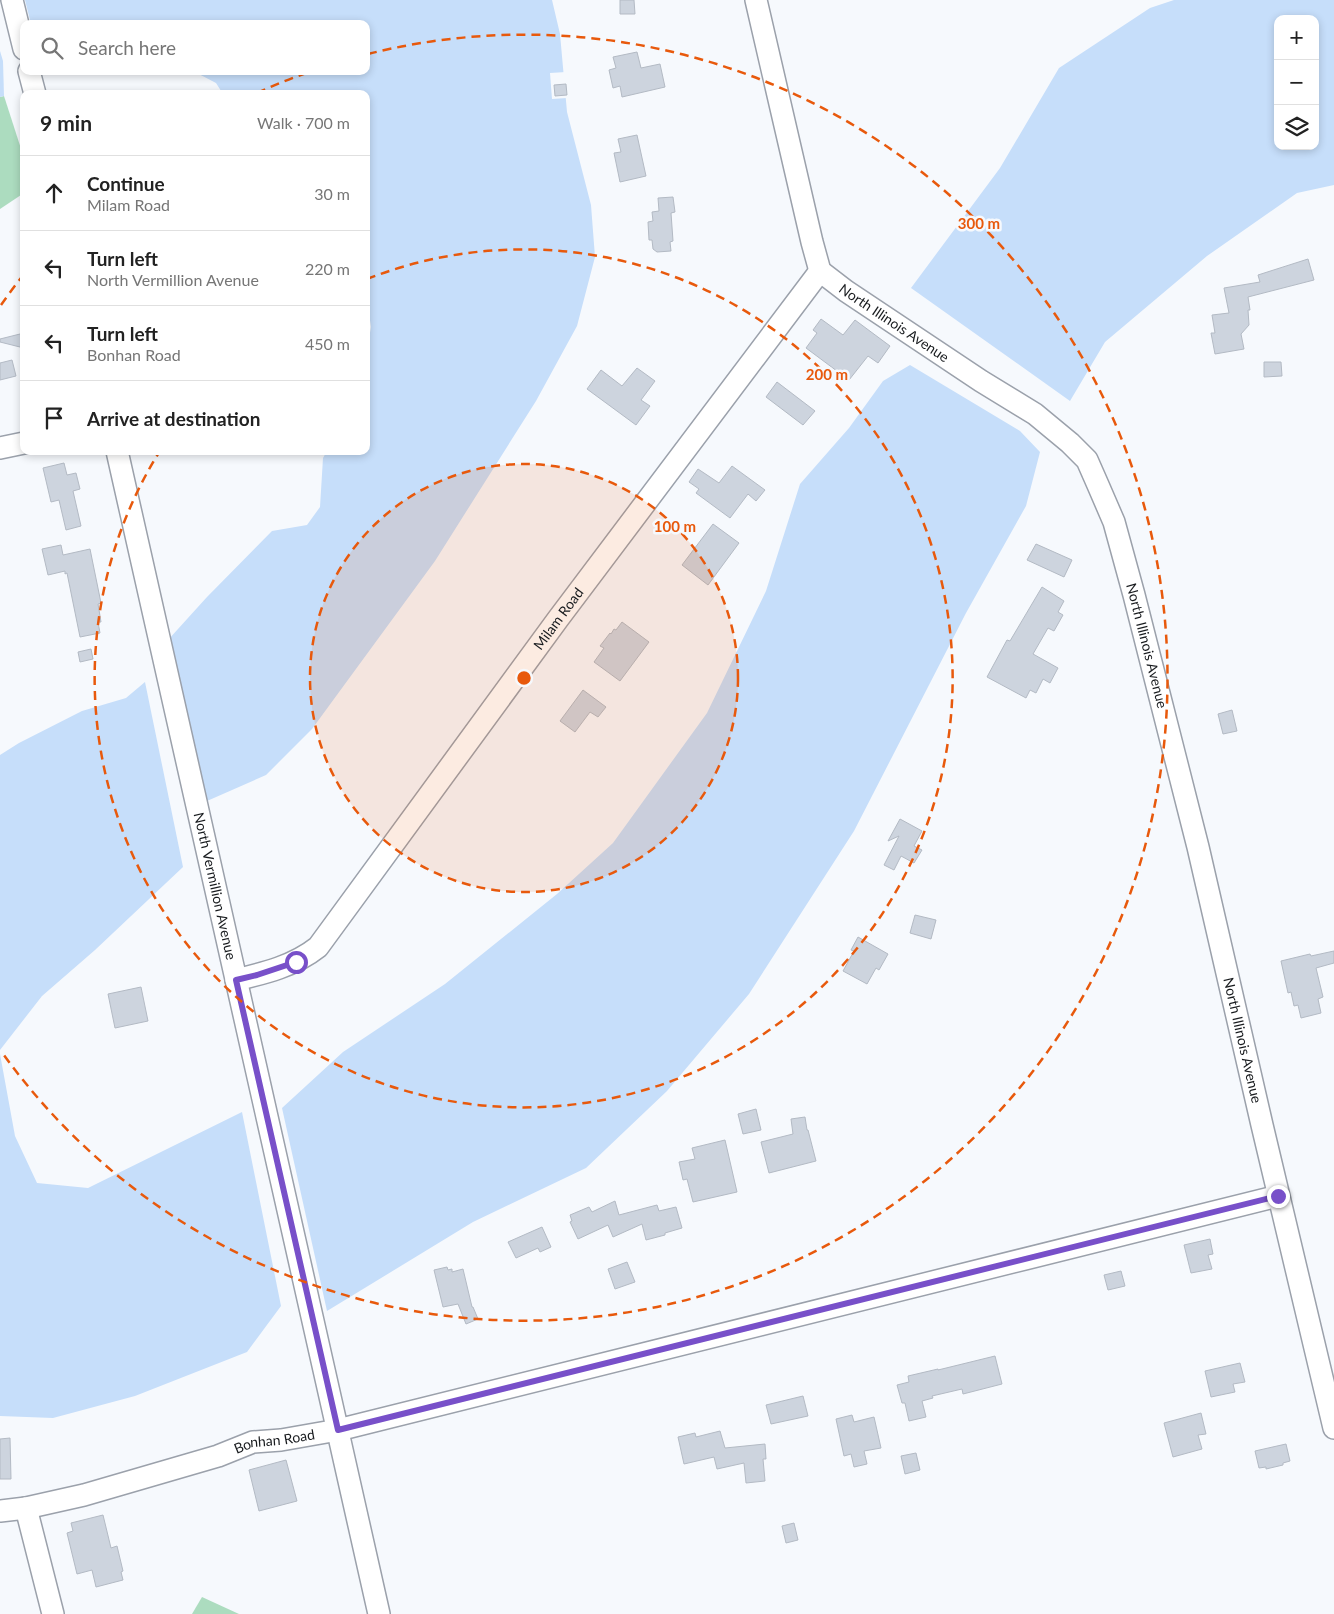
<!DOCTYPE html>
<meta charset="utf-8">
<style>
:root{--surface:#fff;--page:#f2f2f2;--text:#222;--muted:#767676;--line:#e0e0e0}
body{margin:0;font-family:Lato,sans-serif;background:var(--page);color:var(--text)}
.controls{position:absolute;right:15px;top:15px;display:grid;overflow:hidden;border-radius:10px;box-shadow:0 2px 8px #0003}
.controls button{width:45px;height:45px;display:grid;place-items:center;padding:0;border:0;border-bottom:1px solid var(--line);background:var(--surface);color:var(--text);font:25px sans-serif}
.stop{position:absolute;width:15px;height:15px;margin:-11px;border:4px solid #7850c9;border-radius:50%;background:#fff}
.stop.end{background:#7850c9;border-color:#fff;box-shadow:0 1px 5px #0008}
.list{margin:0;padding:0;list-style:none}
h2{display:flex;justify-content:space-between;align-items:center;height:65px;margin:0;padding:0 20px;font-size:21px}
h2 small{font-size:16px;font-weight:400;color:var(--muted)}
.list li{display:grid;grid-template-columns:32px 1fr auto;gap:15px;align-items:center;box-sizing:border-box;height:75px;padding:0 20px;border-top:1px solid var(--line)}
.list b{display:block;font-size:19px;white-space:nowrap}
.list p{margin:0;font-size:16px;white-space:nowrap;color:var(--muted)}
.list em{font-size:16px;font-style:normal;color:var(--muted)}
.icon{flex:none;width:28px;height:28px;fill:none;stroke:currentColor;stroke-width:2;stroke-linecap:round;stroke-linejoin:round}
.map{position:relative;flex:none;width:1334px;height:1614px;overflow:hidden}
.search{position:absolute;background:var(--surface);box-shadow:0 2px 8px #0003;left:20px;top:20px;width:350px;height:55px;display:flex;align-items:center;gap:12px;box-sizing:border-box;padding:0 18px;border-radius:10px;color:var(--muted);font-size:19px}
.panel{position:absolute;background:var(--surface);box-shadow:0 2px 8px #0003;left:20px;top:90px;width:350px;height:365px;border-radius:10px}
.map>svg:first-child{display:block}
.green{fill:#acdcbf}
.water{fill:#c6defa;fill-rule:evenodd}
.pier{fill:#f6f9fd}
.building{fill:#cdd4de;stroke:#b3bac4}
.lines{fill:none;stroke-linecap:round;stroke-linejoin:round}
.minor-casing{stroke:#9ba1ab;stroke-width:24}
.minor{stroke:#fff;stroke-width:21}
.route{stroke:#7850c9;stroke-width:6}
.ring{fill:none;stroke:#e8590c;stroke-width:2.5;stroke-dasharray:9 6}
.labels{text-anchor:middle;stroke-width:5;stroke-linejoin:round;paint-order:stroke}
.street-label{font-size:14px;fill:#181b1e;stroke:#f6f9fd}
.centre{fill:#e8590c;stroke:#f6f9fd;stroke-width:2.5}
.ring-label{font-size:15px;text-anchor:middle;font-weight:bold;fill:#e8590c;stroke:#f6f9fd;stroke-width:5;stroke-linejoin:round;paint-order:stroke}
</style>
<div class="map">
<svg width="1334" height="1614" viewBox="0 0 1334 1614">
<rect width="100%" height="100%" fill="#f6f9fd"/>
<g class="green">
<path d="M4 96 24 158V193L0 209V97Z"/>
<path d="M202 1597 239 1614H192Z"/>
</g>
<g class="water">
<path d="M25 0H552L560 34 567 112 591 205 595 257 577 326 536 401 435 561 312 729 266 775 207 801 168 640 207 597 272 531 307 525 320 507 323 458 327 451H366V356L371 327 366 293V94H223L216 83 193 71H366V24H31Z"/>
<path d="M1174 0H1334V185L1297 193 1207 256 1105 342 1070 401 911 288 1000 168 1059 68 1150 8ZM1278 19H1315V146H1278Z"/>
<path d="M0 51 3 61 4 96 0 97Z"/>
<path d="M910 365 1020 431 1040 452 1026 506 966 613 854 831 749 994 667 1091 586 1168 473 1222 327 1311 282 1108 343 1052 445 984 557 894 613 843 707 713 766 591 800 484 849 428 883 381Z"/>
<path d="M145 682 183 867 95 950 42 996 0 1050V755L19 743 82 711 126 698Z"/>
<path d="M0 1054 15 1136 37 1183 88 1188 242 1112 281 1306 247 1352 135 1396 53 1418 0 1416Z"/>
</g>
<path class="pier" d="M566 72 567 98 552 99 550 73Z"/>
<g class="building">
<path d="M620 0H634L635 14H620Z"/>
<path d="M637 52 641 68 660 64 665 87 622 97 620 86 613 88 609 70 616 68 613 57Z"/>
<path d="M566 84 567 95 555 96 554 85Z"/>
<path d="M637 135 646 176 620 182 614 153 621 152 618 139Z"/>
<path d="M673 197 675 212 671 213 673 241 670 242 671 251 657 252 653 249 652 240H649L648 222 653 221 652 212 659 211 658 198Z"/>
<path d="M1308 259 1314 280 1248 297 1250 310H1248L1249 325 1241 334 1244 349 1215 354 1211 333H1215L1212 315 1229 313 1224 288 1260 282 1258 275Z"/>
<path d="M821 319 843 335 855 320 890 346 878 363 868 356 849 380 806 348 817 333 813 330Z"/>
<path d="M24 333V348L0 342V339Z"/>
<path d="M12 360 16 376 0 380V363Z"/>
<path d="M1264 362H1281L1282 376 1264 377Z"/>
<path d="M637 368 655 381 641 400 650 406 636 425 587 389 601 370 622 386Z"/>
<path d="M777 382 815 411 803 425 766 397Z"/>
<path d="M64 463 67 475 76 473 80 489 73 491 81 526 66 530 59 500 51 502 43 468Z"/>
<path d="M732 466 765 490 756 501 748 494 730 518 696 493 699 489 689 482 698 469 719 483Z"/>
<path d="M713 524 739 543 708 585 682 565Z"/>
<path d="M1036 544 1072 560 1064 577 1027 560Z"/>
<path d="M61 545 63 555 90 549 101 603 98 604 101 622H98L100 633 80 637 67 573 65 574V571L48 575 42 549Z"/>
<path d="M1042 587 1064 601 1058 612 1063 615 1054 631 1048 628 1033 654 1058 668 1050 683 1043 679 1036 693 1030 690 1026 698 987 677 1007 640 1010 641Z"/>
<path d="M622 622 649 642 620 681 594 662 604 648 600 646 610 633 611 634 614 629 616 630Z"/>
<path d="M91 649 93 659 80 662 78 652Z"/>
<path d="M583 690 606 707 598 717 590 712 575 732 560 721Z"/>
<path d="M1232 710 1237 731 1223 734 1218 714Z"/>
<path d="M900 819 922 831 914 846 922 850 914 863 901 856 894 870 884 865 899 836 888 841Z"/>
<path d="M915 915 936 920 931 939 910 933Z"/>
<path d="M858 937 888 954 879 970 876 968 867 984 843 971 854 951 851 950Z"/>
<path d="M1334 951V963L1316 968 1323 997 1318 999 1321 1013 1301 1018 1298 1005 1294 1006 1291 992 1288 993 1281 961 1310 954 1311 956Z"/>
<path d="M141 987 148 1021 115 1028 108 994Z"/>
<path d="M756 1109 761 1130 743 1134 738 1114Z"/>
<path d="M805 1117 807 1130H808L816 1161 769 1173 761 1142 793 1134 791 1119Z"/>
<path d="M725 1140 737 1192 693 1202 687 1179 683 1180 679 1162 695 1159 692 1148Z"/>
<path d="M615 1201 619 1215 657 1205 659 1211 676 1207 682 1228 665 1233V1235L646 1240 642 1224 613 1237 608 1225 578 1239 570 1222 572 1221 570 1215 589 1207 592 1212Z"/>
<path d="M542 1227 551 1247 540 1252 538 1248 516 1258 508 1242Z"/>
<path d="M1210 1239 1213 1254 1208 1255 1212 1269 1191 1273 1184 1245Z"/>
<path d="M627 1262 635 1282 615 1289 608 1269Z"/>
<path d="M447 1267 448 1270 452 1269V1272L463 1269 472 1307H473L478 1319 466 1324 458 1304 443 1307 434 1270Z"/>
<path d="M1121 1271 1125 1286 1108 1290 1104 1275Z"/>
<path d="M995 1356 1002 1384 963 1394 962 1389 932 1396 933 1398 922 1401 926 1417 909 1421 905 1403H902L897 1385 909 1382 908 1376 938 1369V1370Z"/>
<path d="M1240 1363 1245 1382 1233 1384 1235 1392 1211 1397 1205 1371Z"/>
<path d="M803 1396 808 1416 771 1424 766 1405Z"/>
<path d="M1201 1413 1206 1434 1198 1435 1202 1449 1173 1457 1164 1423Z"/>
<path d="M852 1415 854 1422 874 1417 881 1448 864 1451 867 1464 854 1467 851 1454 844 1456 836 1419Z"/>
<path d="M720 1431 725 1448 765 1444 766 1459H763L765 1481 746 1483 744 1463 717 1469 714 1457 684 1464 678 1437 695 1433 696 1437Z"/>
<path d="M10 1438 11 1479H0V1439Z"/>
<path d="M1286 1444 1290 1461 1283 1463V1465L1266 1469V1467L1259 1468 1255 1451Z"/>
<path d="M916 1453 920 1470 905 1474 901 1456Z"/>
<path d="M286 1460 297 1501 259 1511 249 1470Z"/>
<path d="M103 1515 111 1548 117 1546 123 1571 121 1572 123 1580 96 1587 92 1570 77 1574 67 1533 73 1531 71 1523Z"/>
<path d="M794 1523 798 1540 786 1543 782 1526Z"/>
</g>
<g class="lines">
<g class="minor-casing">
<g id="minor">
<path d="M12 0 24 49"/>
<path id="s1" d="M756 0 812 242 820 271 846 291 981 381 1035 414 1070 443 1087 460 1098 485 1114 522 1134 595 1198 847 1262 1125 1334 1428"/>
<path d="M29 71 35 94"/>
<path d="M0 448 24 443"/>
<path id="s2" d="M117 451 379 1614"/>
<path id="s3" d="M236 980C265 973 294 966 318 947L558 619 820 271"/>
<path d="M26 1508 53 1614"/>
<path id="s4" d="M0 1511 26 1508 84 1495 218 1456 253 1442 281 1440 338 1430 1278 1196"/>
</g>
</g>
<use href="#minor" class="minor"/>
</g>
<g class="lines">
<path class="route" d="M296 962 257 975 236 980 338 1430 1278 1196"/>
</g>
<circle cx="524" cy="678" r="214" fill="#e8590c" fill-opacity=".12"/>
<g class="ring">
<circle cx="524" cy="678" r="214"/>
<path d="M367 279A429 429 0 1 1 158 454"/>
<path d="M1 305A643 643 0 0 1 21 278M257 93A643 643 0 0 1 309 72M368 54A643 643 0 1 1 1 1051"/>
</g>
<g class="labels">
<g class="street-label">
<text dy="5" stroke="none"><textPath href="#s1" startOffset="369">North Illinois Avenue</textPath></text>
<text dy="5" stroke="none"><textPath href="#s3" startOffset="496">Milam Road</textPath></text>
<text dy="5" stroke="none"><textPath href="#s1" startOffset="802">North Illinois Avenue</textPath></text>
<text dy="5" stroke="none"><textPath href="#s2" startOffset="446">North Vermillion Avenue</textPath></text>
<text dy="5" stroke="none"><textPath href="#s1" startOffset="1208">North Illinois Avenue</textPath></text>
<text dy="5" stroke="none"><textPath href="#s4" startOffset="284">Bonhan Road</textPath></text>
</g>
</g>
<circle cx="524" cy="678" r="8" class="centre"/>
<g class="ring-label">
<text x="979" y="229">300 m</text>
<text x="827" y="380">200 m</text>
<text x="675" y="532">100 m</text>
</g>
</svg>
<div class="controls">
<button>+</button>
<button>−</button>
<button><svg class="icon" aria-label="layers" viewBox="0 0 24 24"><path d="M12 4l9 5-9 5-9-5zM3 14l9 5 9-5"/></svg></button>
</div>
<div class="stop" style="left:296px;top:962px"></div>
<div class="stop end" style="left:1278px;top:1196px"></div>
<div class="search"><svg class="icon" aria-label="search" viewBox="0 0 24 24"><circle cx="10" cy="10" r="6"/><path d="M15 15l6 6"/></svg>Search here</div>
<section class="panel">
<h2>9 min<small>Walk · 700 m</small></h2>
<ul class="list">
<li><svg class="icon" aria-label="ahead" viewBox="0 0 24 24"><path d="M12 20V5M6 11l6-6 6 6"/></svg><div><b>Continue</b><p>Milam Road</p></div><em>30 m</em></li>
<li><svg class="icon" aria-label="left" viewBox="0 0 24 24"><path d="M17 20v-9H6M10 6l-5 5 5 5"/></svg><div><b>Turn left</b><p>North Vermillion Avenue</p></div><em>220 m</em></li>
<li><svg class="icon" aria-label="left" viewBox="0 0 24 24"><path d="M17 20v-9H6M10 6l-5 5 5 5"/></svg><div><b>Turn left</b><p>Bonhan Road</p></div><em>450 m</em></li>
<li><svg class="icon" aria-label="arrive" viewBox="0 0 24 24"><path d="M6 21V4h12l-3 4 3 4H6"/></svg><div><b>Arrive at destination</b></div></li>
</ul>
</section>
</div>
